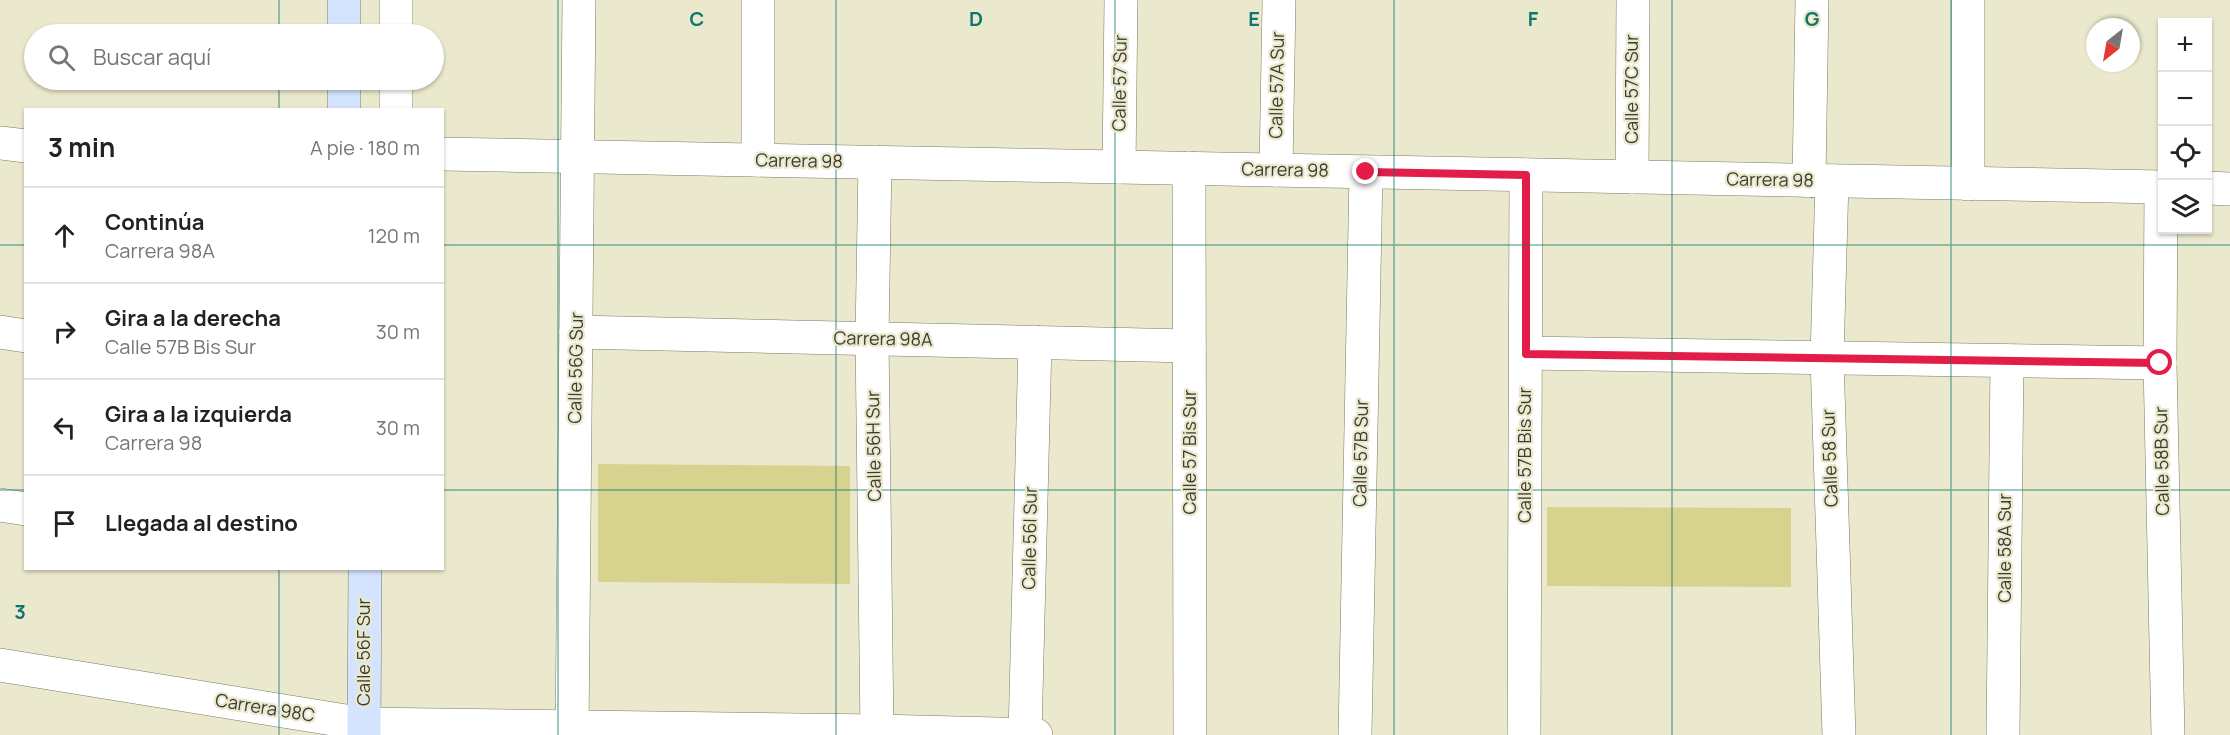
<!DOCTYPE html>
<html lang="es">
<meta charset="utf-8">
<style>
:root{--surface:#fff;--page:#f2f2f2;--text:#222;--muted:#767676;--line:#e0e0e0}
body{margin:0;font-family:Manrope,sans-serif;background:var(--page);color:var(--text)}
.controls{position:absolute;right:18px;top:18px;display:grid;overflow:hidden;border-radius:0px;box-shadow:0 2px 4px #0004}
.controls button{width:54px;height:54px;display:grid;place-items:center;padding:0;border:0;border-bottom:2px solid var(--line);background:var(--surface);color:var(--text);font:30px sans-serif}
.compass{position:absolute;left:2086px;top:18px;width:54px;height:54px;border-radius:50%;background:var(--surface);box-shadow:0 2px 4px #0004;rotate:211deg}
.stop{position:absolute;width:18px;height:18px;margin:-14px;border:4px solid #e11d48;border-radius:50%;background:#fff}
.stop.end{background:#e11d48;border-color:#fff;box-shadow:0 2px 6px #0008}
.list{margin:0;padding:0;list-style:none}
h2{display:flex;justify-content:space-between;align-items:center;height:78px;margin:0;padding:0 24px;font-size:26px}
h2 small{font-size:20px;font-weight:400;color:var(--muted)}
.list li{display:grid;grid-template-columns:39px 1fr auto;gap:18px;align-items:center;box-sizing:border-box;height:96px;padding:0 24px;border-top:2px solid var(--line)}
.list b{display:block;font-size:22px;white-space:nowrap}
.list p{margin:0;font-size:20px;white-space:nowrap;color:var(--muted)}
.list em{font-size:20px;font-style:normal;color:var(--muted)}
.icon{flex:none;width:33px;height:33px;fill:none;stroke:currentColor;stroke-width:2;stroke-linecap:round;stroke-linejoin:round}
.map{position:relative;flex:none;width:2230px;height:735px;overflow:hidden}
.search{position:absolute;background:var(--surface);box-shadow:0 2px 4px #0004;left:24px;top:24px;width:420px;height:66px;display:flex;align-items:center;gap:15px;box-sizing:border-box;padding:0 21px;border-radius:33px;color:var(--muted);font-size:22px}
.panel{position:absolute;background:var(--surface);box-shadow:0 2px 4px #0004;left:24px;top:108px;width:420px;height:462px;border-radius:0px}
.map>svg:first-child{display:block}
.green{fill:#d7d38e}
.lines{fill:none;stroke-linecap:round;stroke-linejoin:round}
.street-casing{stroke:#7b7a61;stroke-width:34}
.secondary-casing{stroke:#7b7a61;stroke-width:34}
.street{stroke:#fff;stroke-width:33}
.secondary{stroke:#d4e4fe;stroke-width:33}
.route{stroke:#e11d48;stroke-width:8}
.grid{fill:none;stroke:#0f766e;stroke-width:1.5;stroke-opacity:0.55}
.labels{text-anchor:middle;stroke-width:4.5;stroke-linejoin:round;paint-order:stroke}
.street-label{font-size:18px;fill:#3c3c31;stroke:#eae9cd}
.grid-label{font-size:20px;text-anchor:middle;font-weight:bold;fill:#0f766e;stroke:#eae9cd;stroke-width:4.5;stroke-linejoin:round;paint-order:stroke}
</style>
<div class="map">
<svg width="2230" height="735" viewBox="0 0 2230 735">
<rect width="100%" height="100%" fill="#eae9cd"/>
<g class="green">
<path d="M598 464 850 466V584L598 582Z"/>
<path d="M1547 507 1791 508V587L1547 586Z"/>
</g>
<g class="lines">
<g class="street-casing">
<g id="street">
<path d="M396 0V34"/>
<path d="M758 0V160"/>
<path d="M396 80V110"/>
<path d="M0 143 26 146"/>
<path d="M442 154 2162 187"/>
<path d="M875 162 872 338 877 731"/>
<path d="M1119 167 1121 0"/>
<path d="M1189 168 1190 735"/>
<path d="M1276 170 1279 0"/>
<path d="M1632 177 1633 0"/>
<path d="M1809 181 1812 0"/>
<path d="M1832 181 1827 358 1839 735"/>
<path d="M1968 184V0"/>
<path d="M2161 187 2160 363 2168 735"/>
<path d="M2208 188 2230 189"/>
<path d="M0 332 26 336"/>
<path d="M576 332 1189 346"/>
<path d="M1526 353 2160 363"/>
<path d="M0 505 26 509"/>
<path d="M0 665 364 724 877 731 1036 735"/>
<path d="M572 735 579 0"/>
<path d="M1025 735 1035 342"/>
<path d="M1355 735 1366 172"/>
<path d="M1524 735 1526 175"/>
<path d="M2003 735 2007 361"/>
</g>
</g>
<g class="secondary-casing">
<g id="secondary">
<path d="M344 34V0"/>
<path d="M344 110V80"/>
<path d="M364 735 365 568"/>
</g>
</g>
<use href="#street" class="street"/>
<use href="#secondary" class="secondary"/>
</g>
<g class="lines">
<path class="route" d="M1366 172 1526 175V354L2160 363"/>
</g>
<path class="grid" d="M279 0V34M558 0V735M836 0V735M1115 0V735M1394 0V735M1672 0V735M1951 0V735M279 80V110M0 245H26M442 245H2230M0 490H26M442 490H2230M279 568V735"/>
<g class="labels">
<g class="street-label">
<text transform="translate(1120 83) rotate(-89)" y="6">Calle 57 Sur</text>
<text transform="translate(1277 85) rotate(-89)" y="6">Calle 57A Sur</text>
<text transform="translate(1632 89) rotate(-90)" y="6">Calle 57C Sur</text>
<text transform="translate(799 161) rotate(1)" y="6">Carrera 98</text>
<text transform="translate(1285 170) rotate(1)" y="6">Carrera 98</text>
<text transform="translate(1770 180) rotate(1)" y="6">Carrera 98</text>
<text transform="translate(883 339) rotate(1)" y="6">Carrera 98A</text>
<text transform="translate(576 368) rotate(-89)" y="6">Calle 56G Sur</text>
<text transform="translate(874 446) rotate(-91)" y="6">Calle 56H Sur</text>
<text transform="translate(1190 452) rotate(-90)" y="6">Calle 57 Bis Sur</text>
<text transform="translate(1361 453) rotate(-89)" y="6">Calle 57B Sur</text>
<text transform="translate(1525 455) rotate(-90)" y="6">Calle 57B Bis Sur</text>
<text transform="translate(1830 458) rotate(-92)" y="6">Calle 58 Sur</text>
<text transform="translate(2162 461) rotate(-91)" y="6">Calle 58B Sur</text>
<text transform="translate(1030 538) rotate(-89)" y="6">Calle 56I Sur</text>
<text transform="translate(2005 548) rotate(-90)" y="6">Calle 58A Sur</text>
<text transform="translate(364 652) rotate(-90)" y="6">Calle 56F Sur</text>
<text transform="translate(265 708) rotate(9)" y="6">Carrera 98C</text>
</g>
</g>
<g class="grid-label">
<text x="697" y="26">C</text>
<text x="976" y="26">D</text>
<text x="1254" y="26">E</text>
<text x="1533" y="26">F</text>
<text x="1812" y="26">G</text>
<text x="20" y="619">3</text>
</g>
</svg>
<div class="controls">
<button>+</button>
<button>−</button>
<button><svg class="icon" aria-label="locate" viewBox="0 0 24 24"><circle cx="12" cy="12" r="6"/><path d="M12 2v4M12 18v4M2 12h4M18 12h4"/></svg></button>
<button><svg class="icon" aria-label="layers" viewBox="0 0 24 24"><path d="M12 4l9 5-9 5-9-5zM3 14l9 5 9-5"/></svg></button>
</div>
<svg class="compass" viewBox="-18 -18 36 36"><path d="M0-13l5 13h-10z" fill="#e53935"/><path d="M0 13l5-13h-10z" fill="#767676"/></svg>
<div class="stop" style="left:2160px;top:363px"></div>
<div class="stop end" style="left:1366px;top:172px"></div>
<div class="search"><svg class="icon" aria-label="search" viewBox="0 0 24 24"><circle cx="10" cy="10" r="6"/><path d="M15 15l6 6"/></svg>Buscar aquí</div>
<section class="panel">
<h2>3 min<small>A pie · 180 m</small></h2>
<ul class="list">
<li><svg class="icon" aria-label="ahead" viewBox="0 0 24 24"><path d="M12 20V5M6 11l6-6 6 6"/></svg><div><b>Continúa</b><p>Carrera 98A</p></div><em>120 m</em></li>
<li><svg class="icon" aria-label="right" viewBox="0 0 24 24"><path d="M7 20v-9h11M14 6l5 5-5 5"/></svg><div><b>Gira a la derecha</b><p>Calle 57B Bis Sur</p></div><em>30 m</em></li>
<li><svg class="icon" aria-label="left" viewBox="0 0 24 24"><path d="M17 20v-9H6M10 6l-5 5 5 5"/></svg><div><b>Gira a la izquierda</b><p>Carrera 98</p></div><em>30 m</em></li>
<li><svg class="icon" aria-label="arrive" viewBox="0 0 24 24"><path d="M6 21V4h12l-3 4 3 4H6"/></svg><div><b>Llegada al destino</b></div></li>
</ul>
</section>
</div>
